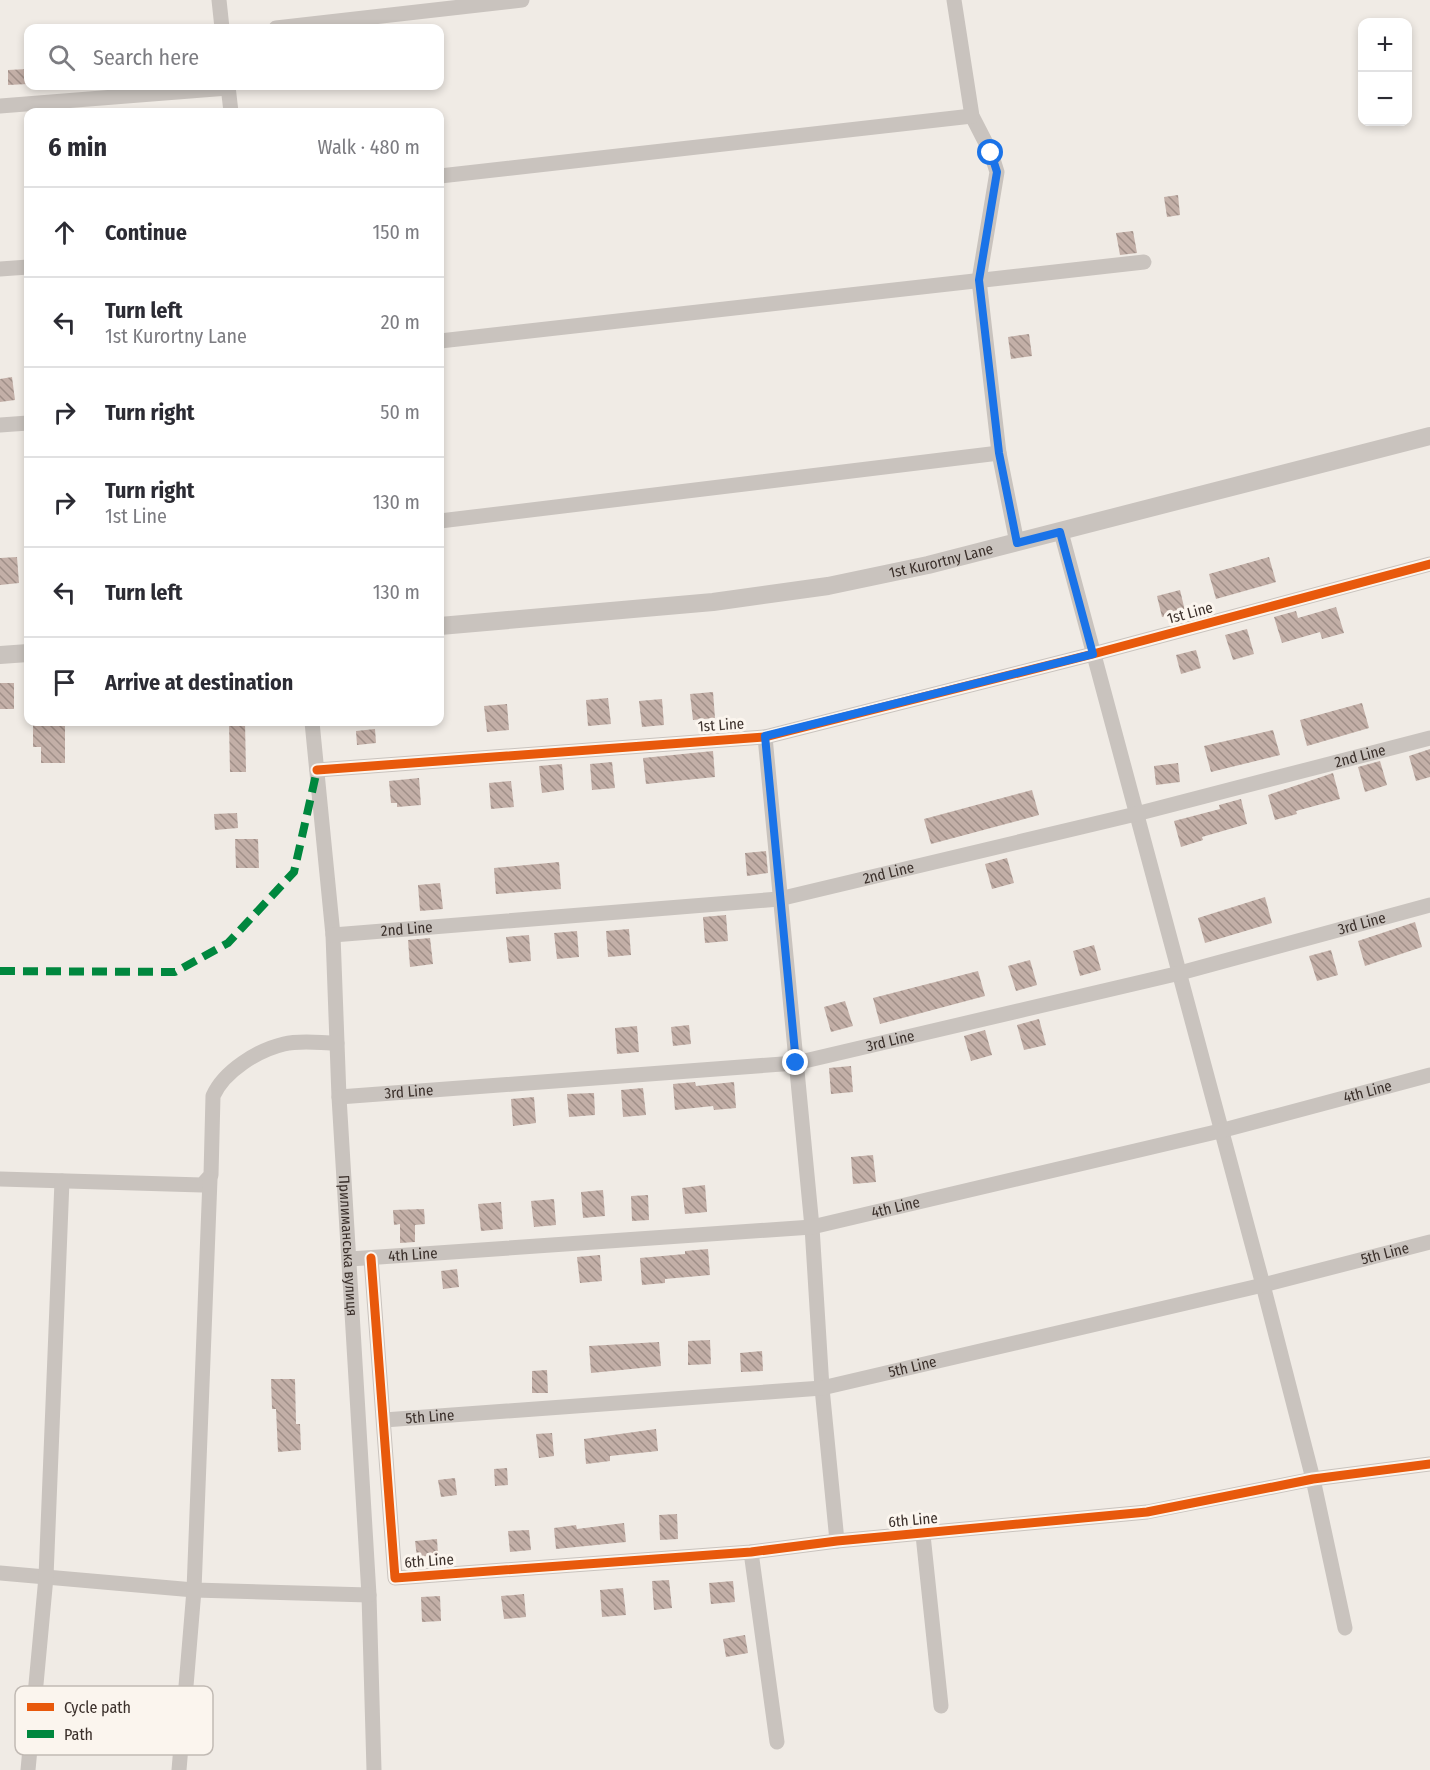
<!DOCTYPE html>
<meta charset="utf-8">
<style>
:root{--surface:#fff;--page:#f2f2f3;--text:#2b2b33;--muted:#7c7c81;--line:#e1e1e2}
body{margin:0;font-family:"Fira Sans Condensed",sans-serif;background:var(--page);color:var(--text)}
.controls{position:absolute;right:18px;top:18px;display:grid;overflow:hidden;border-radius:12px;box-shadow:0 3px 9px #0003}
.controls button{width:54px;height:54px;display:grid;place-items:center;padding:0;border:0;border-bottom:2px solid var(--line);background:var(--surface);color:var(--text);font:30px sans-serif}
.stop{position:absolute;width:18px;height:18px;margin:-14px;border:4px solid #1a73e8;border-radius:50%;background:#fff}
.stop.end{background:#1a73e8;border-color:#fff;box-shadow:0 2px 6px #0008}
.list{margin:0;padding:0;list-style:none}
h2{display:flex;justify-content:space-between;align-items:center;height:78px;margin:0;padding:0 24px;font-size:26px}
h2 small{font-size:20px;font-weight:400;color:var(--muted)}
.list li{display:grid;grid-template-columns:39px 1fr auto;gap:18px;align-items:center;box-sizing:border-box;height:90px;padding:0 24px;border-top:2px solid var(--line)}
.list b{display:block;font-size:22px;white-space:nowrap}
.list p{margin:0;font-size:20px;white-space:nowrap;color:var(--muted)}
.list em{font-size:20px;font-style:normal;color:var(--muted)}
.icon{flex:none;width:33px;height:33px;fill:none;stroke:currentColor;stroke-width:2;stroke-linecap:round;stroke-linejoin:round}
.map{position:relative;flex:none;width:1430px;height:1770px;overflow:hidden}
.search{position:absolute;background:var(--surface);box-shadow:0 3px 9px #0003;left:24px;top:24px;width:420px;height:66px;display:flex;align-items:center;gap:15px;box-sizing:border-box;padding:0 21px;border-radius:12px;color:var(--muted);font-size:22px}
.panel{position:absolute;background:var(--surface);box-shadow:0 3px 9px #0003;left:24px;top:108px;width:420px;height:618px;border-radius:12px}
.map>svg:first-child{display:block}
.building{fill:url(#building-back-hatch)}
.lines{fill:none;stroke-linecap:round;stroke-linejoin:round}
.minor{stroke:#c9c3be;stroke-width:15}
.tertiary{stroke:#c9c3be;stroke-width:18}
.quiet{stroke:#00873e;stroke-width:8;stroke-dasharray:15 8;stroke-linecap:butt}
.cycleway-casing{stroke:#fbf5ee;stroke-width:13}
.cycleway{stroke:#e8590c;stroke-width:9}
.route{stroke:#1a73e8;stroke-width:8}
.labels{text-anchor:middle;stroke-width:6;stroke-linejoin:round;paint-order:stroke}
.street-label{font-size:15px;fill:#3b302b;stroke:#fbf5ee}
.key{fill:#fbf5ee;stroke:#c1bab4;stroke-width:1.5}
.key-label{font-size:16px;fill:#3b302b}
</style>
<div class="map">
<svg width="1430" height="1770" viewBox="0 0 1430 1770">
<defs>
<pattern id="building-back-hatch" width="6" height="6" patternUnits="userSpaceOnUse" patternTransform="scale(1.5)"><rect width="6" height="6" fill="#c3afa7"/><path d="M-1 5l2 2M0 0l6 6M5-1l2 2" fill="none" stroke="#a08f88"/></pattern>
</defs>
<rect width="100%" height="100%" fill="#f0ebe5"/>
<g class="building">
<path d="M28 69V84L8 85V70Z"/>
<path d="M1178 195 1180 215 1167 217 1164 197Z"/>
<path d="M1133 231 1137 253 1120 255 1116 233Z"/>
<path d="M1029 334 1032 356 1011 359 1008 337Z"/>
<path d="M12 377 15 400 0 402V379Z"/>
<path d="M17 557 19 583 0 585V558Z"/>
<path d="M1269 557 1276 582 1216 599 1209 574Z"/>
<path d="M1180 590 1185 611 1162 617 1157 596Z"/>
<path d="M1336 607 1344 633 1322 639 1320 632 1282 643 1274 617 1296 611 1298 618Z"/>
<path d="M1247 629 1254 654 1233 660 1225 635Z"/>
<path d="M1196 650 1201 668 1181 674 1176 655Z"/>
<rect x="0" y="683" width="14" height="26"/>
<path d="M713 692 715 718 693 720 690 694Z"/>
<path d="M608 698 611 724 588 726 586 700Z"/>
<path d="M662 699 664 725 642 727 639 701Z"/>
<path d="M1362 703 1369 728 1307 746 1300 720Z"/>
<path d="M507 704 509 730 487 732 484 706Z"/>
<path d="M33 722H65V763H41V747H33Z"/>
<path d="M229 722H245L246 772H230Z"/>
<path d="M375 729 376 743 357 745 356 731Z"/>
<path d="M1273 730 1280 755 1211 772 1204 746Z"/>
<path d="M1430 749V777L1416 781 1409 756Z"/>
<path d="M713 751 715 777 646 784 643 758Z"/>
<path d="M1380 761 1387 785 1365 792 1358 767Z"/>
<path d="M612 762 615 788 592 790 590 764Z"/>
<path d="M1178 763 1180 782 1156 785 1154 766Z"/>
<path d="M562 764 564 790 542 793 539 766Z"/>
<path d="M1333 773 1340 799 1296 811 1297 814 1275 820 1268 795Z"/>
<path d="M419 778 421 805 397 807V803H391L389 781Z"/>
<path d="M511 781 514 807 491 809 489 783Z"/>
<path d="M1032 790 1039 815 931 844 924 819Z"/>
<path d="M1241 799 1247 824 1202 837 1203 840 1181 847 1174 821 1220 809 1219 805Z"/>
<path d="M237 813 238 828 215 830 214 814Z"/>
<path d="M235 839H258L259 868H236Z"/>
<path d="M766 851 768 873 747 876 745 853Z"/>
<path d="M1007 858 1014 883 992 889 985 864Z"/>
<path d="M559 862 561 889 496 894 494 868Z"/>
<path d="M440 883 443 909 420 911 418 885Z"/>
<path d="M1265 897 1272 923 1205 943 1198 918Z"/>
<path d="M726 915 728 941 705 943 703 917Z"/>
<path d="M1415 922 1422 947 1365 966 1358 941Z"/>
<path d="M629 929 631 955 608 957 606 931Z"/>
<path d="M577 931 579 957 557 959 554 933Z"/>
<path d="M529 935 531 961 509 963 506 937Z"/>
<path d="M430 938 433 964 410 967 408 940Z"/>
<path d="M1094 945 1101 970 1080 976 1073 951Z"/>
<path d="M1331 950 1338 975 1317 981 1309 956Z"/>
<path d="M1030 960 1037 985 1016 991 1008 966Z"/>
<path d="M978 971 985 996 880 1024 873 998Z"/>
<path d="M845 1001 853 1026 831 1032 824 1007Z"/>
<path d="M1039 1019 1046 1045 1024 1050 1017 1025Z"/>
<path d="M689 1025 691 1044 673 1046 671 1027Z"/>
<path d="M637 1026 639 1052 617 1054 615 1028Z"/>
<path d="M985 1030 992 1055 971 1061 964 1036Z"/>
<path d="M851 1066 853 1092 831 1094 829 1068Z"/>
<path d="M695 1082 696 1086 734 1082 736 1108 714 1110 713 1106 675 1110 673 1084Z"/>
<path d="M643 1088 646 1115 623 1117 621 1090Z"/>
<path d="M594 1093 595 1115 569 1117 567 1094Z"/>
<path d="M534 1097 536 1123 513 1126 511 1099Z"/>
<path d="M873 1155 876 1182 853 1184 851 1157Z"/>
<path d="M705 1185 707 1212 685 1214 682 1188Z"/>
<path d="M603 1190 605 1216 583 1218 581 1192Z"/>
<path d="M648 1195 649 1220 632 1221 631 1196Z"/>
<path d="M554 1199 556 1225 534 1227 531 1201Z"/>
<path d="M501 1202 503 1229 481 1231 478 1204Z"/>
<path d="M424 1209 425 1224 415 1225V1242L400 1243V1224L394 1225 393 1210Z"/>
<path d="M708 1249 710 1275 665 1279V1283L642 1285 640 1258 685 1254V1251Z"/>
<path d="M600 1255 602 1281 580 1283 577 1257Z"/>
<path d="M457 1269 459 1287 443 1289 441 1271Z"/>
<path d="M710 1340 711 1364 688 1365V1341Z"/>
<path d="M659 1342 661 1366 591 1373 589 1346Z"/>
<path d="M762 1351 763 1371 741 1372 740 1353Z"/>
<path d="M547 1370 548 1393H532V1371Z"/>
<path d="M271 1379H295L296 1424H300L301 1450 278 1452 276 1409H272Z"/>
<path d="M656 1429 658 1451 610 1456V1461L586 1464 584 1439Z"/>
<path d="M552 1433 554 1456 539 1458 536 1434Z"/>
<path d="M507 1468 508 1485 495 1486 494 1469Z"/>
<path d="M455 1478 457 1495 441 1497 438 1480Z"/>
<path d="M677 1514 678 1539 660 1540 659 1515Z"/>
<path d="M624 1523 626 1542 556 1549 554 1528 576 1525 577 1529Z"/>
<path d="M529 1530 531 1550 510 1552 508 1531Z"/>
<path d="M437 1539 438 1555 417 1557 415 1541Z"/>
<path d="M669 1580 672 1608 654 1610 652 1581Z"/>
<path d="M733 1581 735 1602 711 1604 709 1583Z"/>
<path d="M623 1588 626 1615 602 1617 600 1590Z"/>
<path d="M524 1594 526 1617 504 1619 501 1596Z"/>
<path d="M440 1596 441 1621 422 1622 421 1597Z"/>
<path d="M745 1635 748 1653 726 1657 723 1639Z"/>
</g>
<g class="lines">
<g class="minor">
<path d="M219 0 222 28"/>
<path d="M954 0 972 116 991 153 997 172 979 280 999 453 1017 543"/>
<path d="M276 28 522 0"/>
<path d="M228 86 231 112"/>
<path d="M0 106 228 88"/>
<path d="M440 176 972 116"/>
<path d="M0 269 28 267"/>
<path d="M440 341 1144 262"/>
<path d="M0 425 28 423"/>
<path d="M440 521 999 453"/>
<path d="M1061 532 1263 1285 1313 1479 1345 1628"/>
<path id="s1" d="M312 722 333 935 339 1097 369 1595 374 1770"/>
<path d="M765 737 812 1227 822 1388 837 1541"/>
<path d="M317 770 765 737 1093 654 1430 564"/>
<path id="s2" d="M333 935 779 899 1136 814 1430 738"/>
<path id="s3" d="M339 1097 796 1063 1180 973 1430 905"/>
<path d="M0 1179 202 1185 211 1175 213 1096C224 1071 258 1050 284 1044 300 1040 320 1043 337 1043"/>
<path d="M371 1258 395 1578 751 1552 837 1541 1147 1512 1313 1479 1430 1464"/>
<path id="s4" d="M350 1259 812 1227 1220 1131 1430 1075"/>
<path id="s5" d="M384 1420 822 1388 1263 1285 1430 1242"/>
<path d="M923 1535 941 1706"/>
<path d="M751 1552 777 1742"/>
<path d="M0 1573 194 1590 369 1595"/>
<path d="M28 1770 46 1577 62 1181"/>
<path d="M179 1770 194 1590 210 1179"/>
</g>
<g class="tertiary">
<path id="s6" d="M440 626 713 602 828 586 928 565 1430 436"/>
<path d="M0 655 28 653"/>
</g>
<path class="quiet" d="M0 971 175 972 228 943 294 872 317 770"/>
<g class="cycleway-casing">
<g id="cycleway">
<path d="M317 770 765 737 1093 654 1430 564"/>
<path d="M371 1258 395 1578 751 1552 837 1541 1147 1512 1313 1479 1430 1464"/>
</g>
</g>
<use href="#cycleway" class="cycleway"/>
</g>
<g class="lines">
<path class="route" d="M796 1063 765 736 1093 654 1060 532 1017 543 999 453 979 280 997 172 991 153"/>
</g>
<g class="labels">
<g class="street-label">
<text dy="5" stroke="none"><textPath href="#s6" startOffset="506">1st Kurortny Lane</textPath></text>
<text transform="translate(1190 613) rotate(-15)" y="5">1st Line</text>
<text transform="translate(721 725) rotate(-4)" y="5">1st Line</text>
<text dy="5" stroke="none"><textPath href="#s2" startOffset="1046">2nd Line</textPath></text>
<text dy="5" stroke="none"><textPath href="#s2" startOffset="560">2nd Line</textPath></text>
<text dy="5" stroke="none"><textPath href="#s3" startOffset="1041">3rd Line</textPath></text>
<text dy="5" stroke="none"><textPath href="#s2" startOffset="74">2nd Line</textPath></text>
<text dy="5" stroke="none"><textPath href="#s3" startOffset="555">3rd Line</textPath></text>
<text dy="5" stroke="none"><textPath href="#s3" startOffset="70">3rd Line</textPath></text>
<text dy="5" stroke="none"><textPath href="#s4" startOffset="1035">4th Line</textPath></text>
<text dy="5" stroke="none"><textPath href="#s4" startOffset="549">4th Line</textPath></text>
<text dy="5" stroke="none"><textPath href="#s1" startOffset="525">Прилиманська вулиця</textPath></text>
<text dy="5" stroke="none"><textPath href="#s5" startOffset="1018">5th Line</textPath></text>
<text dy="5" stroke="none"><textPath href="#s4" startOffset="63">4th Line</textPath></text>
<text dy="5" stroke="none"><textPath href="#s5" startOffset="532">5th Line</textPath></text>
<text dy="5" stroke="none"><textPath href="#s5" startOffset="46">5th Line</textPath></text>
<text transform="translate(913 1520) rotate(-5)" y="5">6th Line</text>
<text transform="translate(429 1561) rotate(-4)" y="5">6th Line</text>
</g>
</g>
<rect x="15" y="1686" width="198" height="69" rx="9" class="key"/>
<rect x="27" y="1703" width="27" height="8" fill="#e8590c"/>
<rect x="27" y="1730" width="27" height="8" fill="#00873e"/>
<g class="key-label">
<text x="64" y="1713">Cycle path</text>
<text x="64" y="1740">Path</text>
</g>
</svg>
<div class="controls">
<button>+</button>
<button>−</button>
</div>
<div class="stop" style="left:991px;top:153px"></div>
<div class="stop end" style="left:796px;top:1063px"></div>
<div class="search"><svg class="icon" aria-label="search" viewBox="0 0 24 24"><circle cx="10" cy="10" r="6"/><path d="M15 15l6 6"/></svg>Search here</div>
<section class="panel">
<h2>6 min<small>Walk · 480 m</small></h2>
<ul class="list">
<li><svg class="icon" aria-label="ahead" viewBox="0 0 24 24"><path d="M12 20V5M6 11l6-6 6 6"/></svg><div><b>Continue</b></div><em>150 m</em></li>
<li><svg class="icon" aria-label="left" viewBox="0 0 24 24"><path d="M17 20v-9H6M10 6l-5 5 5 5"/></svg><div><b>Turn left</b><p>1st Kurortny Lane</p></div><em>20 m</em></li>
<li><svg class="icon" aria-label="right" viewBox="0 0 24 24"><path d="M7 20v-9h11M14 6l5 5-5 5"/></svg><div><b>Turn right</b></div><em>50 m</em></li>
<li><svg class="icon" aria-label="right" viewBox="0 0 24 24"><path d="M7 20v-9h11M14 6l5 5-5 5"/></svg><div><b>Turn right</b><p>1st Line</p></div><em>130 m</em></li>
<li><svg class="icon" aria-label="left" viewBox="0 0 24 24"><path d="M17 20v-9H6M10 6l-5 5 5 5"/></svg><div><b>Turn left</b></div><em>130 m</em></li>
<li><svg class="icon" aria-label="arrive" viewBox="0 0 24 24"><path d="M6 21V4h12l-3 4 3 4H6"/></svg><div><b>Arrive at destination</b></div></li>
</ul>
</section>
</div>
